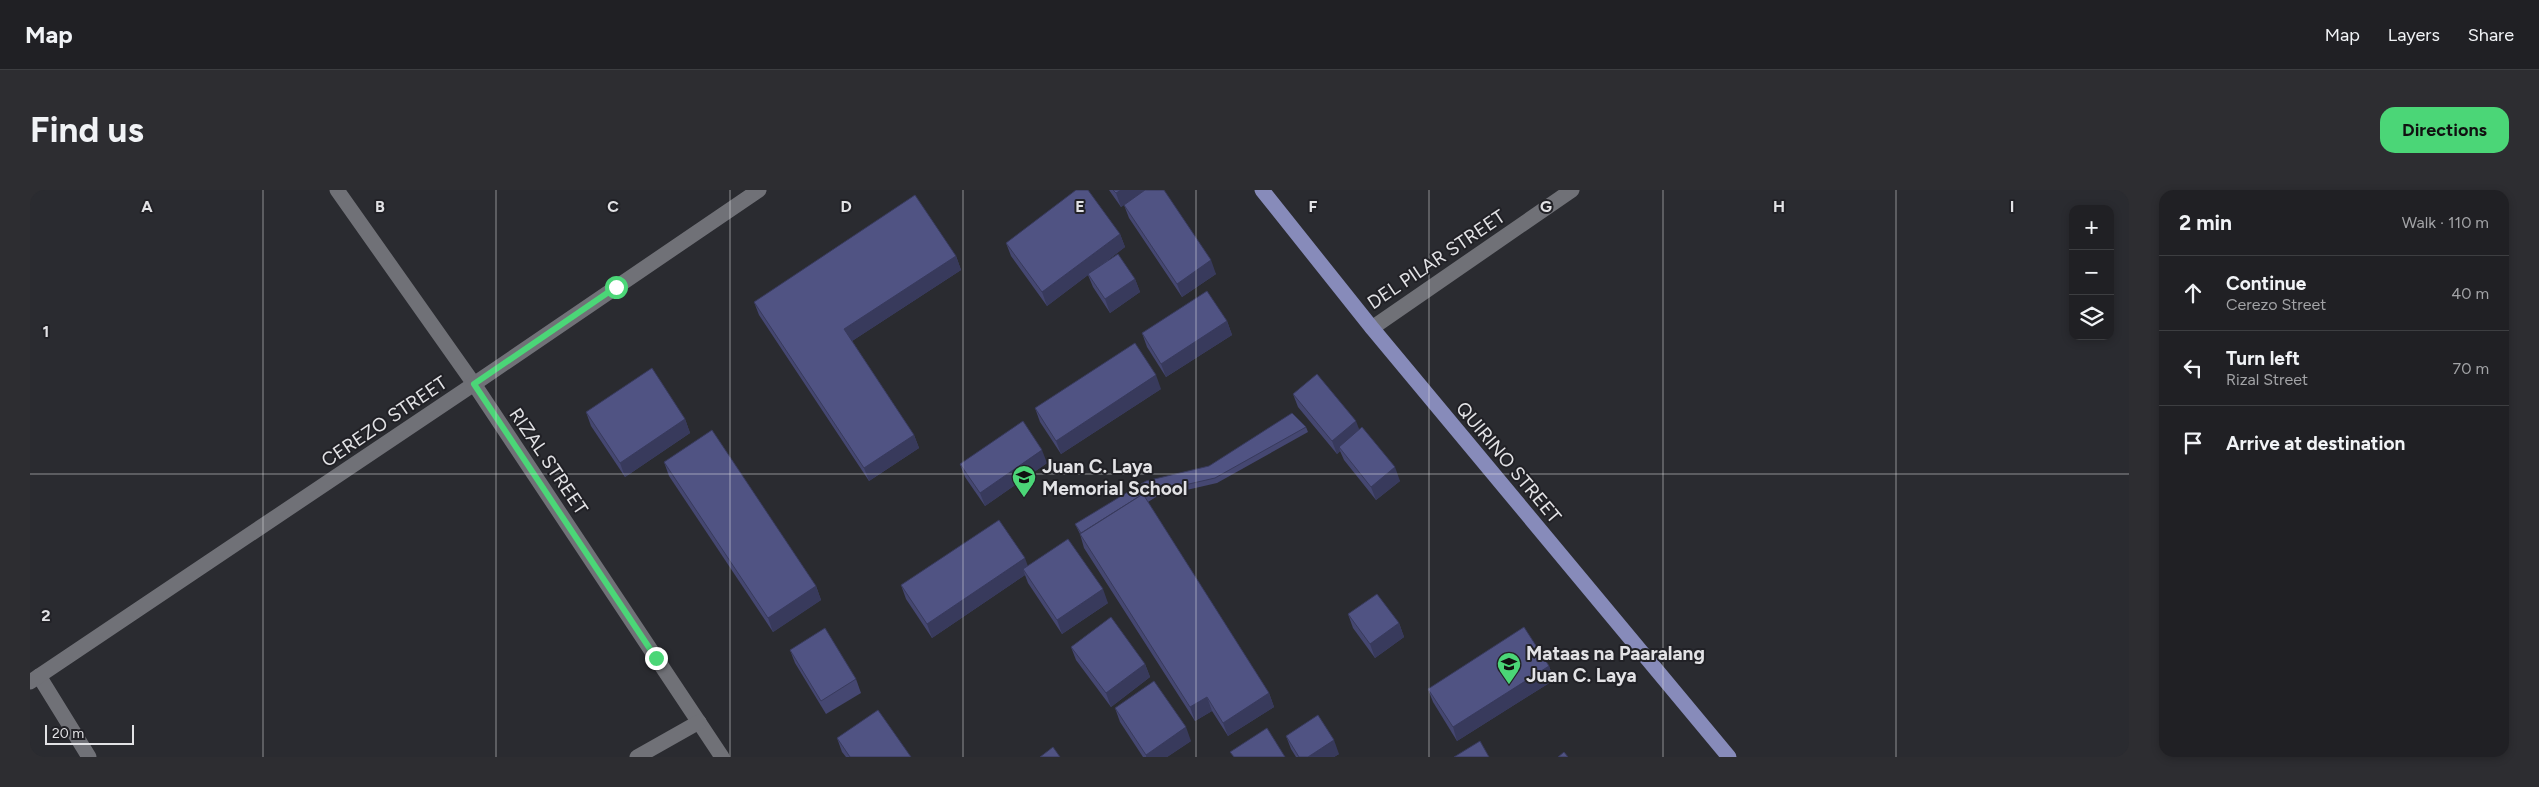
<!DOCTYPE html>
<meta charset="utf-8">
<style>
:root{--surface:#202024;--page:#2d2d31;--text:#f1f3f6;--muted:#a2a3a6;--line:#3d3e41;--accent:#4bd677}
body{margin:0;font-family:Figtree,sans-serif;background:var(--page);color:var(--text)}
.controls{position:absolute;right:15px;top:15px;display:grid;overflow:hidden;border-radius:10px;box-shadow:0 2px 8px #0003}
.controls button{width:45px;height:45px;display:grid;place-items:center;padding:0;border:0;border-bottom:1px solid var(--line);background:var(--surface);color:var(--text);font:25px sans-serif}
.scale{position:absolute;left:15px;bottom:12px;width:89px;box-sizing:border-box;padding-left:5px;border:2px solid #e2e2e5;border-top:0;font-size:14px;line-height:18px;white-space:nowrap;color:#e2e2e5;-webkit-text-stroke:4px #212126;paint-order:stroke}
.stop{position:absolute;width:15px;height:15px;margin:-11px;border:4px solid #4bd677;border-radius:50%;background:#fff}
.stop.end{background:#4bd677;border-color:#fff;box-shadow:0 1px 5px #0008}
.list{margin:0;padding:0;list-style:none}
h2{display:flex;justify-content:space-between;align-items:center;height:65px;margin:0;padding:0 20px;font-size:21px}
h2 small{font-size:16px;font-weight:400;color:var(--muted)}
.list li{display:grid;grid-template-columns:32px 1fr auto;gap:15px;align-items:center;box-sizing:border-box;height:75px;padding:0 20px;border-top:1px solid var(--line)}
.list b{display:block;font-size:19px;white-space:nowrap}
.list p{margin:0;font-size:16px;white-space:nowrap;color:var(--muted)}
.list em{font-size:16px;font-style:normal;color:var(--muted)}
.icon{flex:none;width:28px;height:28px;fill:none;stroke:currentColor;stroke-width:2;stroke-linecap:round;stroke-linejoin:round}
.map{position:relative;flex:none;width:2099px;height:567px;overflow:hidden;border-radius:15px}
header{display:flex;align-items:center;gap:30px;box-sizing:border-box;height:70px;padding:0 25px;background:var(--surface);border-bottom:1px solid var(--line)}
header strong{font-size:24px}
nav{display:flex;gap:28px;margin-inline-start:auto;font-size:18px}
.intro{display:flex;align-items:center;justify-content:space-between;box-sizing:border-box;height:120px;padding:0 30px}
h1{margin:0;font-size:35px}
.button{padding:12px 22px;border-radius:15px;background:var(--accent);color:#111;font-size:18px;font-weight:700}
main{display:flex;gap:30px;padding:0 30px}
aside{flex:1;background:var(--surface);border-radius:15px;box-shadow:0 2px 8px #0003}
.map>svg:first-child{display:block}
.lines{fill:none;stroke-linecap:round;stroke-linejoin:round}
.minor{stroke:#707177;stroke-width:15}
.major{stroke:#878bba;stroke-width:15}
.wall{fill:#454771}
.shaded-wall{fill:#383a5c}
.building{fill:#505383;stroke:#383a5c}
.route{stroke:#4bd677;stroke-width:6}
.grid{fill:none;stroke:#e2e2e5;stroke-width:1;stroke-opacity:0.55}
.labels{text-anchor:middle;stroke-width:4;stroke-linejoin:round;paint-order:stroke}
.street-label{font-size:19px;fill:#e2e2e5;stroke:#212126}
.poi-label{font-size:19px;font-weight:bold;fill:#e2e2e5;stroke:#212126;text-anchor:start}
.grid-label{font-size:16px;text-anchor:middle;font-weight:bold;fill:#e2e2e5;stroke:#212126;stroke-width:4;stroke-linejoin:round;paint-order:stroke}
</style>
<header>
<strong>Map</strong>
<nav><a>Map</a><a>Layers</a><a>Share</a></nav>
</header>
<div class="intro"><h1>Find us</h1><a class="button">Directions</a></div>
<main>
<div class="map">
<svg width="2099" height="567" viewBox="0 0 2099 567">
<rect width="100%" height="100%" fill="#2a2b30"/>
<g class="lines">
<g class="minor">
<path d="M307 0 444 194 692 567"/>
<path d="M1342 138 1542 0"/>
<path d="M9 486 59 567"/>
<path d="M0 492 444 194 729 0"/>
<path d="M607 567 669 532"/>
</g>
<path class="major" d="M1232 0 1342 138 1699 567"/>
</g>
<g class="wall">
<path d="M1079 0H1115L1186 84 1152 107 1099 28 1094 15 1091 17Z"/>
<path d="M1090 44 1095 57 1078 70 1105 89 1110 102 1080 123 1063 97 1058 85 1017 116 981 66 976 53Z"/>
<path d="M926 66 931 80 822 151 884 245 889 258 839 291 729 125 724 112Z"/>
<path d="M1197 131 1202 145 1136 187 1117 157 1112 143Z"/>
<path d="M1131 199 1031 264 1010 232 1005 218Z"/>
<path d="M1263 204 1329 240 1370 291 1346 310 1314 270 1310 261 1307 264 1268 217Z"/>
<path d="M556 222 655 229 660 243 595 287 561 236Z"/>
<path d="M1276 237 1278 242 1187 293 1126 307 1118 312 1239 503 1244 517 1198 546 1182 521 1165 531 1054 358 1050 344 1045 334 1179 276Z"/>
<path d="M634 272 786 396 791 410 743 442 639 286Z"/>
<path d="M1017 273 955 316 935 287 930 274Z"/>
<path d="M998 376 1078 413 1032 444 998 393 995 385 902 448 876 409 871 395Z"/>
<path d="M1318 424 1369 433 1374 447 1345 468 1323 438Z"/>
<path d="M1041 457 1115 474 1120 487 1081 517 1046 470Z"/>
<path d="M760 460 826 489 831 503 796 524 765 473Z"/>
<path d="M1519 476 1524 490 1427 551 1403 512 1398 499Z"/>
<path d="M1085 518 1161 551 1137 567H1113L1090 532Z"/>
<path d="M1256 546 1309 564 1304 567H1266L1261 559Z"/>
<path d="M807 548 881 567H816L812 562Z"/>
</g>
<g class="shaded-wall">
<path d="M1091 0H1115L1091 17 1086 3Z"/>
<path d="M1090 44 1095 57 1017 116 1012 102Z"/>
<path d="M926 66 931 80 819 153 814 139Z"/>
<path d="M1181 70 1186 84 1152 107 1147 94Z"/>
<path d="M1105 89 1110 102 1080 123 1075 109Z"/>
<path d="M1197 131 1202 145 1136 187 1131 174Z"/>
<path d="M1126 185 1131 199 1031 264 1026 251Z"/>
<path d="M655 229 660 243 595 287 590 273Z"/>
<path d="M1326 231 1331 244 1309 257 1310 261 1307 264 1302 251Z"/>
<path d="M884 245 889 258 839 291 834 278Z"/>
<path d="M1012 260 1017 273 955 316 950 303Z"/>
<path d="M1365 277 1370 291 1346 310 1341 297Z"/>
<path d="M995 368 1000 382 993 379 995 385 902 448 897 434Z"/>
<path d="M786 396 791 410 743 442 738 428Z"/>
<path d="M1073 399 1078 413 1032 444 1027 430Z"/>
<path d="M1369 433 1374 447 1345 468 1340 454Z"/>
<path d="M1115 474 1120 487 1081 517 1076 503Z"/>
<path d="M1519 476 1524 490 1427 551 1423 537Z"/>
<path d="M1239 503 1244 517 1198 546 1193 533Z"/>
<path d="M1177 507 1182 521 1165 531 1160 517Z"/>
<path d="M1156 537 1161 551 1137 567H1116V565Z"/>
<path d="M1304 550 1309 564 1304 567H1278Z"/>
</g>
<g class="building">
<path d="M1046 0H1058L1090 44 1012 102 976 53Z"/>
<path d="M1083 0H1091L1086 3Z"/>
<path d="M1115 0H1134L1181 70 1147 94 1094 15Z"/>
<path d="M885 5 926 66 814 139 884 245 834 278 724 112Z"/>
<path d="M1088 64 1105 89 1075 109 1058 84Z"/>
<path d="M1177 101 1197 131 1131 174 1112 143Z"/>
<path d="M1105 153 1126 185 1026 251 1005 218Z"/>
<path d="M622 178 655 229 590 273 556 222Z"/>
<path d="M1287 184 1326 231 1302 251 1263 204Z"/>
<path d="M1262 223 1276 237 1185 288 1124 302 1115 307 1113 304 1051 343 1045 334 1116 291 1179 276Z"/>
<path d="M993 231 1012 260 950 303 930 274Z"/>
<path d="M1332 237 1365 277 1341 297 1309 257Z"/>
<path d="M682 240 786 396 738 428 634 272Z"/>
<path d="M1113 304 1239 503 1193 533 1177 507 1160 517 1050 344Z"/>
<path d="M969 330 995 368 897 434 871 395Z"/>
<path d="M1038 349 1073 399 1027 430 993 379Z"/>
<path d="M1347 404 1369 433 1340 454 1318 424Z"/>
<path d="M1081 427 1115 474 1076 503 1041 457Z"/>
<path d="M1494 437 1519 476 1423 537 1398 499Z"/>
<path d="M795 438 826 489 791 511 760 460Z"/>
<path d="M1124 491 1156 537 1116 565 1085 518Z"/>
<path d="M848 520 881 567H820L807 548Z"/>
<path d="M1288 525 1304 550 1278 567H1269L1256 546Z"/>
<path d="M1237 538 1255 567H1204L1200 562Z"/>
<path d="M1450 551 1459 567H1424Z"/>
<path d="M1023 557 1030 567H1010Z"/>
<path d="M1534 562 1538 567H1528Z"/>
</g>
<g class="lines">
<path class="route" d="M586 97 444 194 626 468"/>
</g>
<path class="grid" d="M233 0V567M466 0V567M700 0V567M933 0V567M1166 0V567M1399 0V567M1633 0V567M1866 0V567M0 284H2099"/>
<defs>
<g id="school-pin" transform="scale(1.25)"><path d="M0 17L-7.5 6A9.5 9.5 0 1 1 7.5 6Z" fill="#4bd677" stroke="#212126"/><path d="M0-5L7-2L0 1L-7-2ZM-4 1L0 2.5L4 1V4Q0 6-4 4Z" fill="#111"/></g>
</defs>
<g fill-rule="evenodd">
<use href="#school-pin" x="994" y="287"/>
<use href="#school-pin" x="1479" y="474"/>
</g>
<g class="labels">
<g class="street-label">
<text transform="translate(1406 69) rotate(-34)" y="7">DEL PILAR STREET</text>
<text transform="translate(354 231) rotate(-34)" y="7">CEREZO STREET</text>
<text transform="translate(519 271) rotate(56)" y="7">RIZAL STREET</text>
<text transform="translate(1479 272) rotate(50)" y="7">QUIRINO STREET</text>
</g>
<g class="poi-label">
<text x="1012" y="283">Juan C. Laya<tspan x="1012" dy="22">Memorial School</tspan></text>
<text x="1496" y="470">Mataas na Paaralang<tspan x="1496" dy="22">Juan C. Laya</tspan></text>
</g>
</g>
<g class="grid-label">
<text x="117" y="22">A</text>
<text x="350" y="22">B</text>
<text x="583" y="22">C</text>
<text x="816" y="22">D</text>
<text x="1050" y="22">E</text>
<text x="1283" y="22">F</text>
<text x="1516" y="22">G</text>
<text x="1749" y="22">H</text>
<text x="1982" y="22">I</text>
<text x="16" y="147">1</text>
<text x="16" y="431">2</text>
</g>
</svg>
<div class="controls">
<button>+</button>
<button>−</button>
<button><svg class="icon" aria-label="layers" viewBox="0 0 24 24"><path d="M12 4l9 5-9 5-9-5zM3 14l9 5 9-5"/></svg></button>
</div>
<div class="scale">20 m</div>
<div class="stop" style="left:586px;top:97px"></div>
<div class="stop end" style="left:626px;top:468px"></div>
</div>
<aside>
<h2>2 min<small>Walk · 110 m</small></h2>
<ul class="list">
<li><svg class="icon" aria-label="ahead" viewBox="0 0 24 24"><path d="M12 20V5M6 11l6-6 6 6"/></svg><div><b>Continue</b><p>Cerezo Street</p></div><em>40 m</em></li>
<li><svg class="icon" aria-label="left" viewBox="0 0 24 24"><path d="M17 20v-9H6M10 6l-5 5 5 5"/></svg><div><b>Turn left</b><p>Rizal Street</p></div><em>70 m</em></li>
<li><svg class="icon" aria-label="arrive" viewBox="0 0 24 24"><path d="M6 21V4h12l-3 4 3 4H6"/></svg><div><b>Arrive at destination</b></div></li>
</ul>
</aside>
</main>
